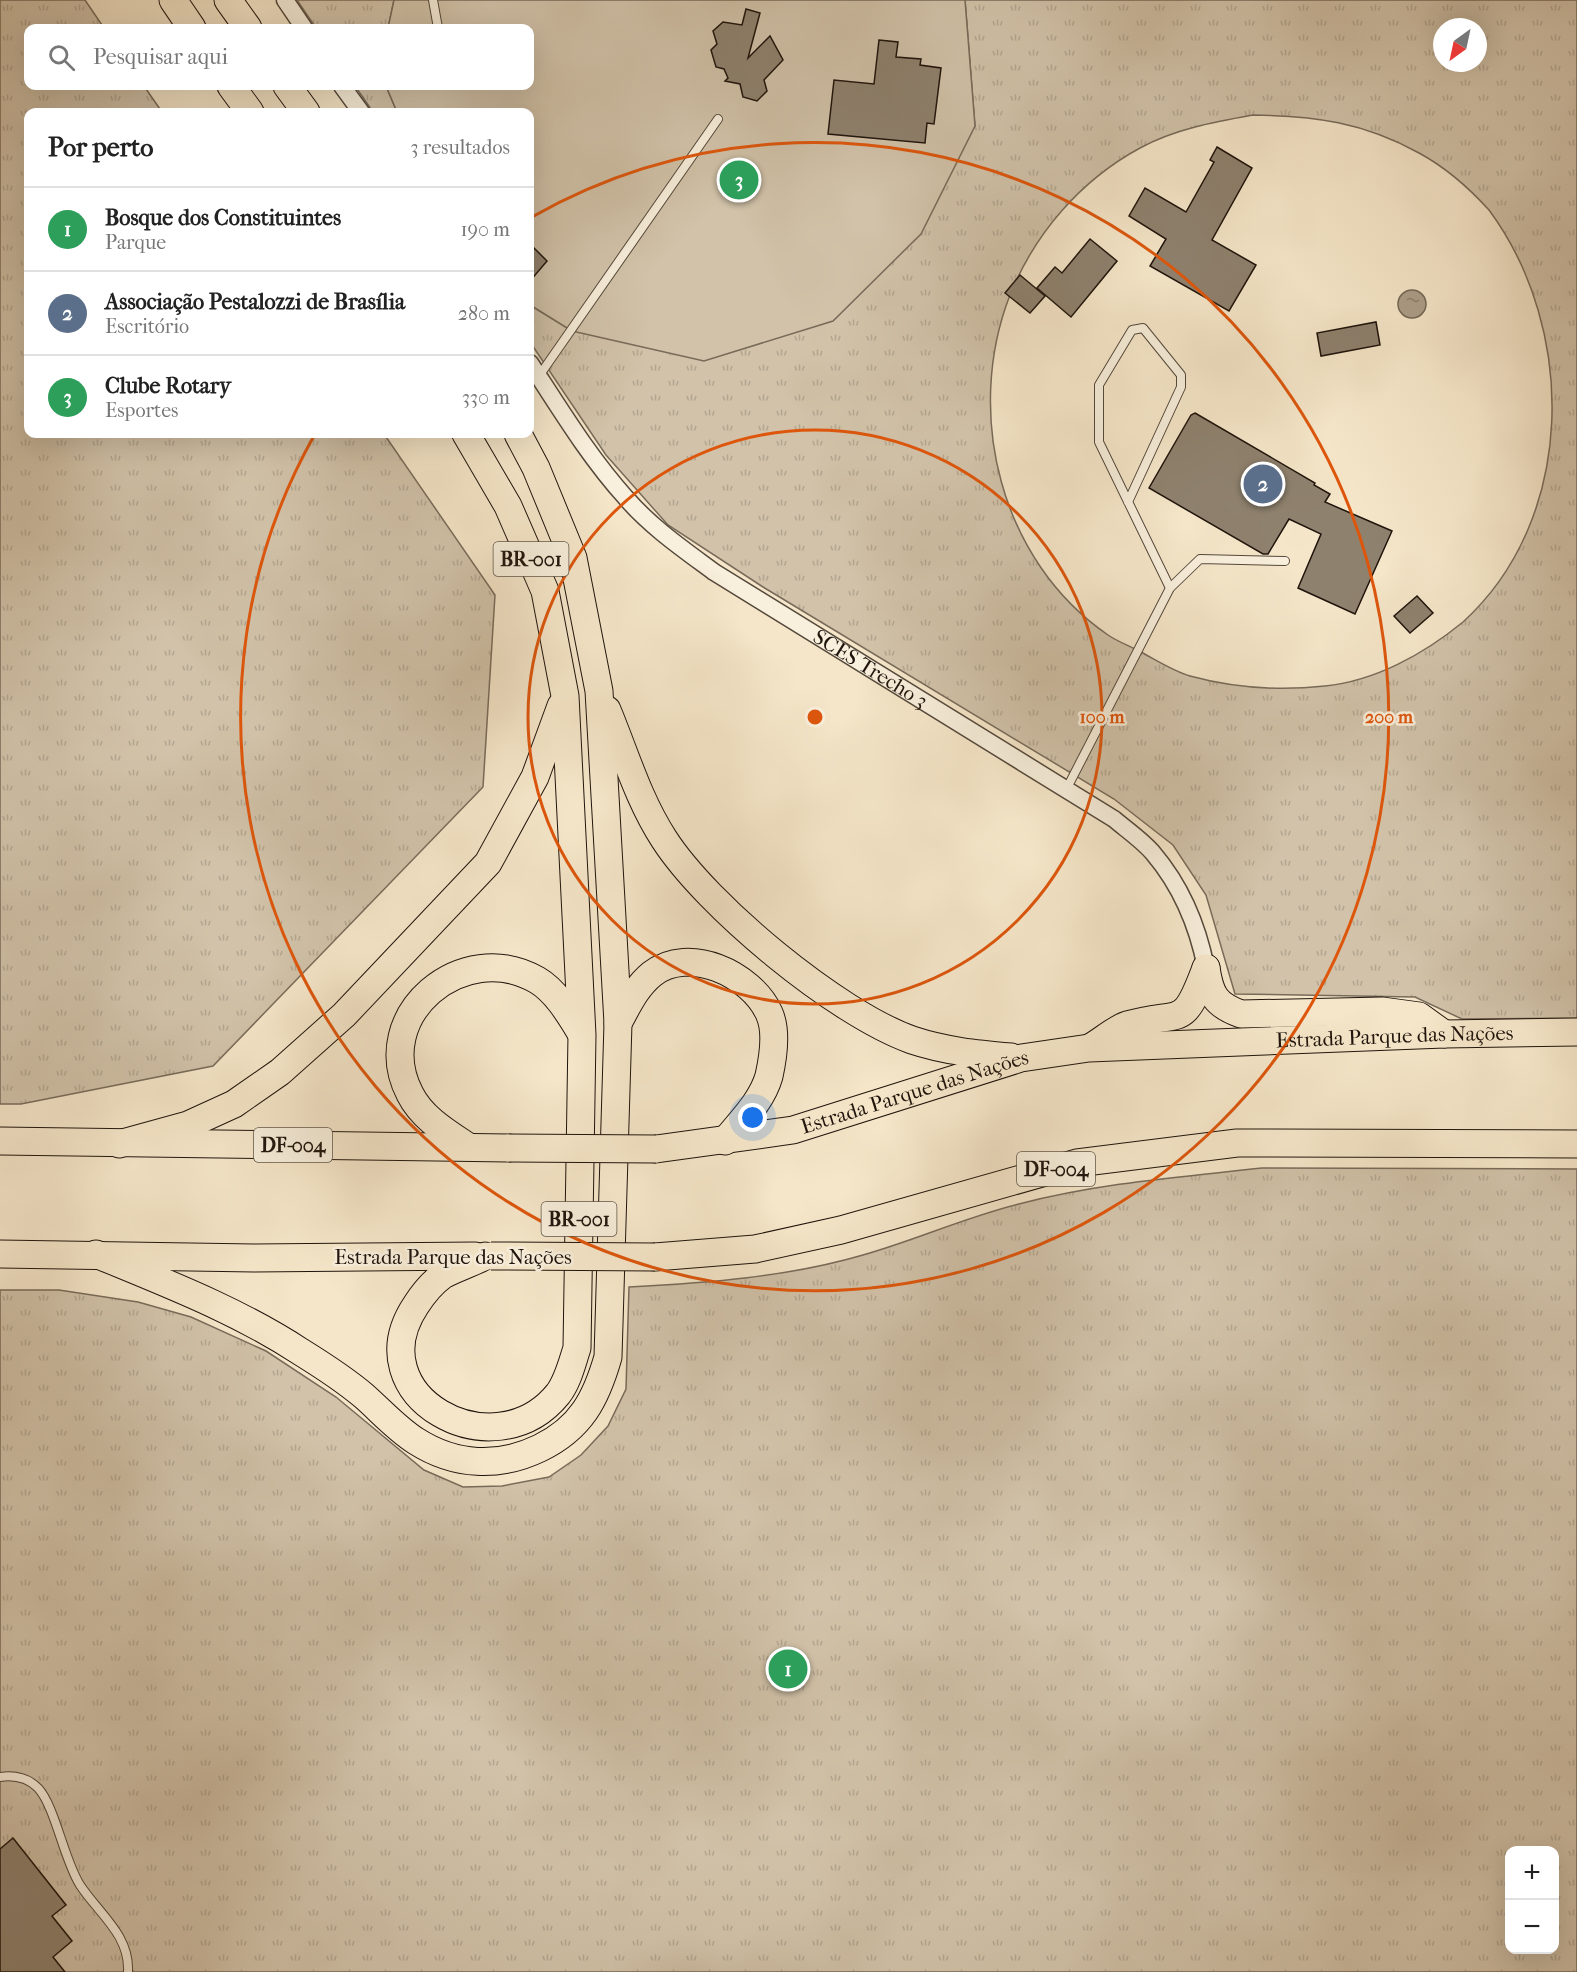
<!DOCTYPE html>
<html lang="pt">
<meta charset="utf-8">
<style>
:root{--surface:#fff;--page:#f6f6f6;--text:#222;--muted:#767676;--line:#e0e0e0;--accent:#d93025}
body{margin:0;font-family:"IM FELL French Canon",serif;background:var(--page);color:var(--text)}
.controls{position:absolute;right:18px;bottom:18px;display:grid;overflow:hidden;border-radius:12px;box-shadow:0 6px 24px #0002}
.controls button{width:54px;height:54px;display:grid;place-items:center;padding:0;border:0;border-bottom:2px solid var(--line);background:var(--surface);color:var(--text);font:30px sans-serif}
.compass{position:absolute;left:1433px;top:18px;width:54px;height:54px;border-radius:50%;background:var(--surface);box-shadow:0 6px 24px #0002;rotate:213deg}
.you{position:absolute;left:753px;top:1118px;width:21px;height:21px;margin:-15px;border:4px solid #fff;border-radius:50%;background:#1a73e8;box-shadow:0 0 0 9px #1a73e833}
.badge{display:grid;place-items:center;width:39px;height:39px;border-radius:50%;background:var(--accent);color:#fff;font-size:20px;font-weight:700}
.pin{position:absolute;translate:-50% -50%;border:3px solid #fff;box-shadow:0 2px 6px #0006}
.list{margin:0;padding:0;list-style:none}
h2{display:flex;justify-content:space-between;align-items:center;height:78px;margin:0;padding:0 24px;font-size:26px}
h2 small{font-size:20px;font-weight:400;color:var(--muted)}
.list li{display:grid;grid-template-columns:39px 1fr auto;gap:18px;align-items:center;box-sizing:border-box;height:84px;padding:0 24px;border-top:2px solid var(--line)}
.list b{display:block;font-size:22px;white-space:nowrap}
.list p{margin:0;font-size:20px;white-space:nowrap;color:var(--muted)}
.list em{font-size:20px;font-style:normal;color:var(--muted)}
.icon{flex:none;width:33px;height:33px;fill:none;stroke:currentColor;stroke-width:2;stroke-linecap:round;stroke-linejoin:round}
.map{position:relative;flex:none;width:1577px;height:1972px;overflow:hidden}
.search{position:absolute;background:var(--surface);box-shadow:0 6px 24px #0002;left:24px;top:24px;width:510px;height:66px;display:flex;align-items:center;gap:15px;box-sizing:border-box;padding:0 21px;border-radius:12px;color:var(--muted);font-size:22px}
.panel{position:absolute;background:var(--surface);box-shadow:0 6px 24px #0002;left:24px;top:108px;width:510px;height:330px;border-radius:12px}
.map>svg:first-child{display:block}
.grass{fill:url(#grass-tufts);stroke:#786b5a;stroke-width:1.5;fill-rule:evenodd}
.garden{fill:#d1c2a9;stroke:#786b5a;stroke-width:1.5}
.water{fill:url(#water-ripples);stroke:#746757;stroke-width:1.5}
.building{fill:#8e816e;stroke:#1f140c;stroke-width:1.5}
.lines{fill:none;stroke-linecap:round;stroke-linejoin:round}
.service-casing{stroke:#54483b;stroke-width:10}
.minor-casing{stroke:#54483b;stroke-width:19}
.trunk-casing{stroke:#1f140c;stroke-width:29}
.service{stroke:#f8efdc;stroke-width:8}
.minor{stroke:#f8efdc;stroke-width:16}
.trunk{stroke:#f5e6c9;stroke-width:27}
.trunk-bridge-casing{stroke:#1f140c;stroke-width:29;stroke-linecap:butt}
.trunk-bridge{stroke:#f5e6c9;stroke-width:27}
.ring{fill:none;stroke:#de560c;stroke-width:3}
.labels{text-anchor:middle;stroke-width:5;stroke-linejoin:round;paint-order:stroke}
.shield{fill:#f8efdc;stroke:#60564a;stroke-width:1.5}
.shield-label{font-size:20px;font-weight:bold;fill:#1f140c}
.street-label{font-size:21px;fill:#1f140c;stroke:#f8efdc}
.centre{fill:#de560c;stroke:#f8efdc;stroke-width:3}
.ring-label{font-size:18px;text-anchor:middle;font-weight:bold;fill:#de560c;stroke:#f8efdc;stroke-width:5;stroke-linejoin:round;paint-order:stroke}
</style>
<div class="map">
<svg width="1577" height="1972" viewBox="0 0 1577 1972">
<defs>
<pattern id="grass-tufts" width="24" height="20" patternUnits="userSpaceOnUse" patternTransform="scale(1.5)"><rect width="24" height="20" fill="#d1c2a9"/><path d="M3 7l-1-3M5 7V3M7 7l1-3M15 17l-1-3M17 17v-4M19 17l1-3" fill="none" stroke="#b3a690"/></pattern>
<pattern id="water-ripples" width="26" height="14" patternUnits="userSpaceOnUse" patternTransform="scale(1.5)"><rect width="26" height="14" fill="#ac9f89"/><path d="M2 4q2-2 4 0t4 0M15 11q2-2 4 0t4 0" fill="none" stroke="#8b806e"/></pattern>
</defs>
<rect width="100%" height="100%" fill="#f5e6c9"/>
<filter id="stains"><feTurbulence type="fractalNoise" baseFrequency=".00333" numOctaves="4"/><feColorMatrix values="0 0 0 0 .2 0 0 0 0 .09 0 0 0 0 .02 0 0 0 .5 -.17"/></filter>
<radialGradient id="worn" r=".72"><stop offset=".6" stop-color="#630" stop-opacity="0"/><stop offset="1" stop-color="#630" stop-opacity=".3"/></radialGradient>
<g class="grass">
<path d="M0 0H85L104 28H28V86H144L162 112H28V434H384L495 595 483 787 213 1066 21 1104H0Z"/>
<path d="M297 0H394L388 28H316Z"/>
<path d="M965 0H1577V1018L1462 1019 1415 997 1235 994 1206 895 1173 845 1114 799 763 587 668 525 606 455 530 342V305L572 331 975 126ZM1442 27H1478V63H1442ZM1253 115C1315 116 1363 122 1419 153 1445 167 1469 188 1489 210 1577 329 1577 518 1463 622 1424 654 1375 681 1325 686 1279 691 1234 688 1190 676 1173 671 1156 660 1141 652 1130 646 1118 642 1108 635 1000 561 964 413 1010 295 1035 233 1081 180 1140 148 1175 129 1214 122 1253 115Z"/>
<path d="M355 86H386L397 112H373Z"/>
<path d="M1262 1168 1577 1169V1972H0V1290H59L138 1302 191 1317 266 1351 336 1397 424 1470 463 1487 502 1486 549 1477 581 1455 608 1426 626 1389 629 1287C707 1283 788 1277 863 1255 916 1240 966 1217 1019 1204 1099 1183 1181 1177 1262 1168ZM1510 1850H1554V1950H1510Z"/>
</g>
<path class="garden" d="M394 0H965L975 126 921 234 833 321 704 361 572 331 530 305V112H397L386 86H530V28H388Z"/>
<circle class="water" cx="1412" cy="304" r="14"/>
<g class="building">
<path d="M746 9 760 13 748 58 770 36 783 60 764 80 767 91 757 101 743 97 740 84 725 81 728 78 724 69 716 67 711 50 717 44 713 31 723 22 742 25Z"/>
<path d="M879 40 898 42 896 57 921 59 920 65 941 68 934 124 927 123 925 143 828 134 834 80 874 84Z"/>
<path d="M1217 147 1252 168 1212 240 1256 265 1229 311 1150 266 1166 239 1129 216 1145 188 1186 212 1214 162 1210 160Z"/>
<path d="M1090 239 1117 261 1071 317 1037 288 1055 267 1062 273Z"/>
<path d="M530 244 547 261 530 281Z"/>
<path d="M1020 275 1045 296 1030 313 1005 293Z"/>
<path d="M1376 322 1380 345 1321 356 1317 333Z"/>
<path d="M1195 413 1315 483 1314 485 1330 494 1325 502 1392 531 1355 614 1298 588 1321 534 1289 519 1268 554H1263L1149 488 1191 415Z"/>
<path d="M1417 596 1433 613 1410 633 1394 616Z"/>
<path d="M13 1838 66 1905 52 1916 72 1941 53 1957 65 1972H0V1849Z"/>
</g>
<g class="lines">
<g class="service-casing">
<g id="service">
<path d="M433 0 438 28"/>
<path d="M539 376 718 119"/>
<path d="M1128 502 1181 387V375L1143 328 1132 330 1099 385V442L1170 588"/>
<path d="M1067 788 1170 588 1200 559 1285 561"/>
<path d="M0 1777C14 1775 27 1777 38 1788 55 1806 64 1860 80 1885 99 1914 130 1935 128 1972"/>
</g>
</g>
<g class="minor-casing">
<g id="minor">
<path d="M285 0 304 28"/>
<path d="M342 86 361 112"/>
<path id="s1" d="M530 363C560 409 589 457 626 498 651 527 683 549 714 572L1114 819C1127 830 1143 841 1153 853 1181 886 1198 927 1206 968"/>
</g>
</g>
<g class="trunk-casing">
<g id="trunk">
<path d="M173 0 192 28"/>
<path d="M228 0 248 28"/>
<path d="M231 86 250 112"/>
<path d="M287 86 306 112"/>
<path d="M466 434 508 506 545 591 565 696 582 1035 577 1348C572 1363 568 1381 558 1394 494 1473 355 1396 416 1305 423 1294 432 1283 443 1275 456 1268 472 1263 485 1256"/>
<path d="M607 710C625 753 638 799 664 839 707 906 836 1013 912 1040 945 1051 977 1054 1011 1057"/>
<path d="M1206 968C1210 994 1215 1005 1241 1014L1382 1011 1419 1016 1444 1034"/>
<path d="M618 1023C628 1005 636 987 652 974 689 945 751 974 769 1013 777 1030 773 1058 769 1076 762 1101 741 1121 725 1141"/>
<path d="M1091 1047C1102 1041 1115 1029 1127 1025 1183 1009 1182 1032 1206 968"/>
<path d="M0 1141 509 1148"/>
<path d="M119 1144 188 1125 234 1104 280 1072 344 1015 488 863 535 777 561 706"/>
<path d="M467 1146C446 1132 422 1118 410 1094 369 1015 463 937 537 980 556 991 570 1015 581 1033"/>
<path id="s2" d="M656 1149 793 1130 1021 1058 1089 1048 1444 1034 1577 1032"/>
<path d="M0 1254 254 1258 475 1256"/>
<path d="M96 1254C166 1283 237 1310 301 1352 322 1365 345 1380 364 1396 381 1411 397 1429 416 1441 455 1466 499 1468 540 1448 581 1428 596 1399 608 1357L618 1023 599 691 573 558 536 468 518 434"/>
<path d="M655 1257 755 1249 841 1230 1077 1163 1237 1143 1577 1144"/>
</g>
</g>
<use href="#service" class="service"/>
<use href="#minor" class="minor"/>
<use href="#trunk" class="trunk"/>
<g class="trunk-bridge-casing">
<g id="trunk-bridge">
<path d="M509 1148 656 1149"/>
<path d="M491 1256 655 1257"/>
</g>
</g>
<use href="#trunk-bridge" class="trunk-bridge"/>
</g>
<g class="ring">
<circle cx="815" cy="717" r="287"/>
<path d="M532 217A574 574 0 1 1 315 434"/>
</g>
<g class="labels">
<g class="shield">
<rect x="493.5" y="542" width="75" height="34" rx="4.5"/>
<rect x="254" y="1128" width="78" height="34" rx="4.5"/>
<rect x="1017" y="1152" width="78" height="34" rx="4.5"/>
<rect x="541.5" y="1202" width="75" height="34" rx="4.5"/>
</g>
<g class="shield-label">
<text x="531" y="566">BR-001</text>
<text x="293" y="1152">DF-004</text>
<text x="1056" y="1176">DF-004</text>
<text x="579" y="1226">BR-001</text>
</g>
<g class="street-label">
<text dy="7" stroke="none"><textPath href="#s1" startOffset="465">SCES Trecho 3</textPath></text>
<text dy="7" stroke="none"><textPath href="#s2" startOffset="752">Estrada Parque das Nações</textPath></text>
<text dy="7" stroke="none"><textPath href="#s2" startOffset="266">Estrada Parque das Nações</textPath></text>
<text x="453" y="1264">Estrada Parque das Nações</text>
</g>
</g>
<circle cx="815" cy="717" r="9" class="centre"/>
<g class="ring-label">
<text x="1102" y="723">100 m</text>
<text x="1389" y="723">200 m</text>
</g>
<rect width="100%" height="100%" filter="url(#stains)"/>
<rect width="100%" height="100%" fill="url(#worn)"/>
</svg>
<div class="controls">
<button>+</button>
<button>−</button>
</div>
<svg class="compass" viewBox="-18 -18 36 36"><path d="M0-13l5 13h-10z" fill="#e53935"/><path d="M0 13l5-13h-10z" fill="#767676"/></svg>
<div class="you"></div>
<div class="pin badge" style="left:788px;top:1669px;background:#2e9e5b">1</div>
<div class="pin badge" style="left:1263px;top:484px;background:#5c6f8a">2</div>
<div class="pin badge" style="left:739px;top:180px;background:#2e9e5b">3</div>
<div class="search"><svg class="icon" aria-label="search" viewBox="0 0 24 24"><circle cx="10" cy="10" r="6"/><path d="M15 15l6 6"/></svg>Pesquisar aqui</div>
<section class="panel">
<h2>Por perto<small>3 resultados</small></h2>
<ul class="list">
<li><span class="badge" style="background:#2e9e5b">1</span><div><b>Bosque dos Constituintes</b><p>Parque</p></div><em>190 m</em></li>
<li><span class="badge" style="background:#5c6f8a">2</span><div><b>Associação Pestalozzi de Brasília</b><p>Escritório</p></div><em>280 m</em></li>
<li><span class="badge" style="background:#2e9e5b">3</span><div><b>Clube Rotary</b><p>Esportes</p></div><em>330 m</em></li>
</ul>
</section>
</div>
